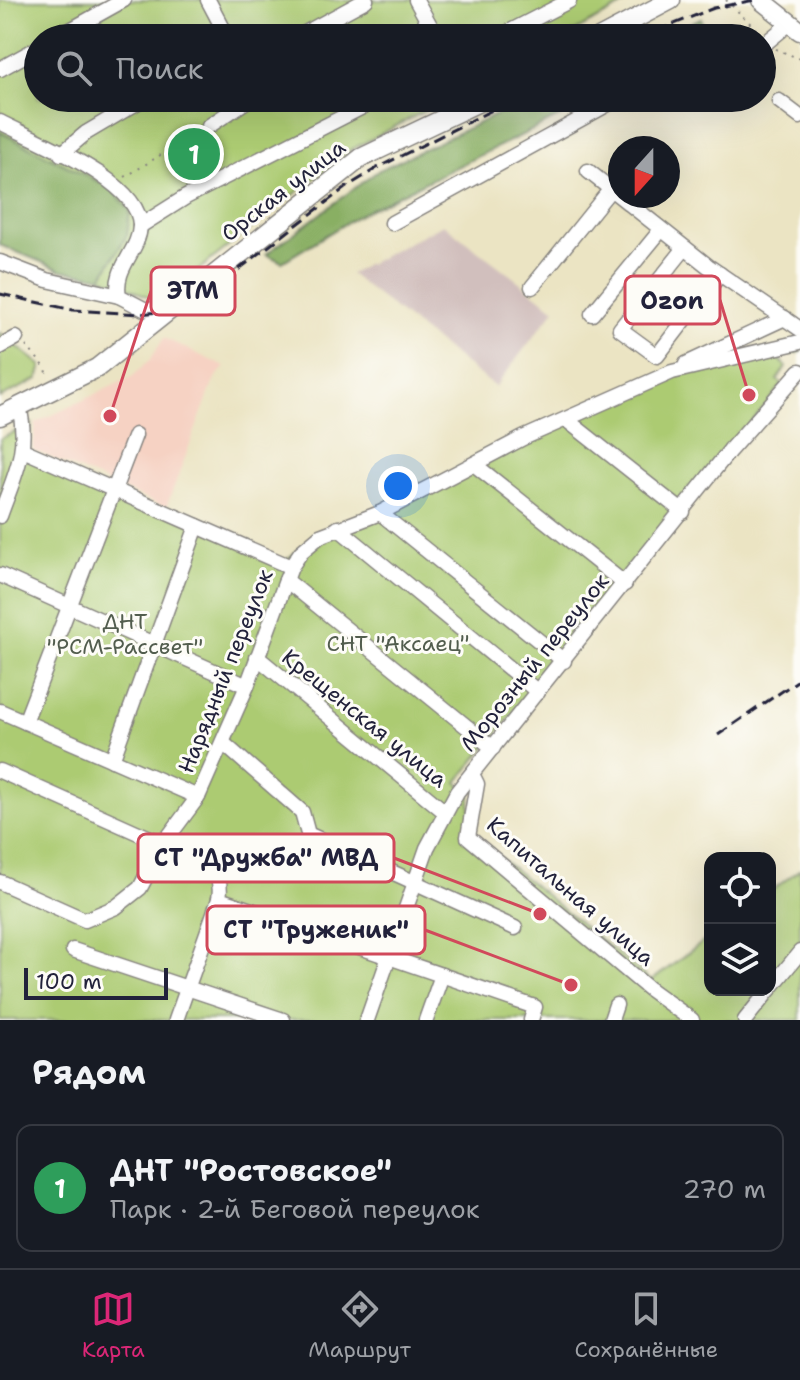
<!DOCTYPE html>
<html lang="ru">
<meta charset="utf-8">
<style>
:root{--surface:#171b24;--page:#20242c;--text:#f1f3f6;--muted:#9ea1a6;--line:#363941;--accent:#db2777}
body{margin:0;font-family:"Shantell Sans",sans-serif;background:var(--page);color:var(--text)}
.controls{position:absolute;right:24px;bottom:24px;display:grid;overflow:hidden;border-radius:16px;box-shadow:0 8px 32px #0002}
.controls button{width:72px;height:72px;display:grid;place-items:center;padding:0;border:0;border-bottom:2px solid var(--line);background:var(--surface);color:var(--text);font:40px sans-serif}
.compass{position:absolute;left:608px;top:136px;width:72px;height:72px;border-radius:50%;background:var(--surface);box-shadow:0 8px 32px #0002;rotate:201deg}
.scale{position:absolute;left:24px;bottom:20px;width:144px;box-sizing:border-box;padding-left:8px;border:4px solid #22223b;border-top:0;font-size:22px;line-height:28px;white-space:nowrap;color:#22223b;-webkit-text-stroke:6px #fdfcf7;paint-order:stroke}
.you{position:absolute;left:398px;top:486px;width:28px;height:28px;margin:-20px;border:6px solid #fff;border-radius:50%;background:#1a73e8;box-shadow:0 0 0 12px #1a73e833}
.badge{display:grid;place-items:center;width:52px;height:52px;border-radius:50%;background:var(--accent);color:#fff;font-size:26px;font-weight:700}
.pin{position:absolute;translate:-50% -50%;border:4px solid #fff;box-shadow:0 2px 8px #0006}
.list{margin:0;padding:0;list-style:none}
h2{display:flex;justify-content:space-between;align-items:center;height:104px;margin:0;padding:0 32px;font-size:34px}
h2 small{font-size:26px;font-weight:400;color:var(--muted)}
.list li{display:grid;grid-template-columns:52px 1fr auto;gap:24px;align-items:center;box-sizing:border-box;height:128px;margin:0 16px 16px;padding:0 16px;border:2px solid var(--line);border-radius:16px}
.list b{display:block;font-size:30px;white-space:nowrap}
.list p{margin:0;font-size:26px;white-space:nowrap;color:var(--muted)}
.list em{font-size:26px;font-style:normal;color:var(--muted)}
.icon{flex:none;width:44px;height:44px;fill:none;stroke:currentColor;stroke-width:2;stroke-linecap:round;stroke-linejoin:round}
.map{position:relative;flex:none;width:800px;height:1020px;overflow:hidden}
.search{position:absolute;background:var(--surface);box-shadow:0 8px 32px #0002;left:24px;right:24px;top:24px;height:88px;display:flex;align-items:center;gap:20px;box-sizing:border-box;padding:0 28px;border-radius:44px;color:var(--muted);font-size:30px}
.sheet{height:248px;background:var(--surface)}
nav{display:flex;justify-content:space-around;align-items:center;box-sizing:border-box;height:112px;border-top:2px solid var(--line);background:var(--surface);font-size:22px;color:var(--muted)}
nav a{display:grid;justify-items:center;gap:4px}
nav .on{color:var(--accent)}
.map>svg:first-child{display:block}
.built{fill:#f6d2c3}
.industrial{fill:#d1bfbd}
.green{fill:#accb72;stroke:#677656;stroke-width:2}
.forest{fill:#89af64;stroke:#566850;stroke-width:2}
.lines{fill:none;stroke-linecap:round;stroke-linejoin:round}
.minor-casing{stroke:#86837f;stroke-width:17}
.major-casing{stroke:#86837f;stroke-width:21}
.path{stroke:#86837f;stroke-width:2;stroke-dasharray:2 6;stroke-linecap:butt}
.minor{stroke:#fff;stroke-width:14}
.major{stroke:#fff;stroke-width:18}
.rail{stroke:#22223b;stroke-width:3;stroke-dasharray:12 6;stroke-linecap:butt}
.labels{text-anchor:middle;stroke-width:6;stroke-linejoin:round;paint-order:stroke}
.street-label{font-size:22px;fill:#22223b;stroke:#fdfcf7}
.park-label{font-size:22px;fill:#525d4e;stroke:#fdfcf7}
.leader{fill:none;stroke:#d1495b;stroke-width:3}
.callout-dot{fill:#d1495b;stroke:#fdfcf7;stroke-width:3}
.callout{fill:#fdfcf7;stroke:#d1495b;stroke-width:3}
.callout-label{font-size:24px;text-anchor:middle;font-weight:bold;fill:#22223b}
</style>
<div class="map">
<svg width="800" height="1020" viewBox="0 0 800 1020">
<rect width="100%" height="100%" fill="#fdfcf7"/>
<filter id="ink" filterUnits="userSpaceOnUse"><feTurbulence type="fractalNoise" baseFrequency=".0125" numOctaves="2"/><feDisplacementMap in="SourceGraphic" scale="16" xChannelSelector="R" yChannelSelector="G"/><feConvolveMatrix kernelMatrix="1 2 1 2 8 2 1 2 1" color-interpolation-filters="sRGB"/></filter>
<filter id="wash" filterUnits="userSpaceOnUse"><feTurbulence type="fractalNoise" baseFrequency=".006" numOctaves="4" result="noise"/><feDisplacementMap in="SourceGraphic" scale="32" xChannelSelector="R" yChannelSelector="G"/><feGaussianBlur stdDeviation="1.8" result="paint"/><feColorMatrix in="noise" values="0 0 0 0 0 0 0 0 0 0 0 0 0 0 0 0 0 1.4 0 .05"/><feComposite in="paint" operator="in"/></filter>
<g filter="url(#wash)">
<rect width="100%" height="100%" fill="#ebe4c3"/>
<path class="built" d="M164 338 225 367 215 378 166 508 33 450 36 423 133 376 150 360Z"/>
<path class="industrial" d="M443 224 555 309 495 387 350 274Z"/>
<g class="green">
<path d="M0 0H633L562 38H38V98H449L352 149 159 301 102 277 127 235 50 158 0 132Z"/>
<path d="M0 333 42 366 38 379 0 398Z"/>
<path d="M800 344V352L778 357 786 367 777 380 783 384 457 782 470 796 471 834 651 981 710 937V990H770V892L800 869V1020H0V439L32 424 25 455 284 562 316 535 474 464 638 384Z"/>
</g>
<g class="forest">
<path d="M701 18 708 38H660Z"/>
<path d="M532 98H598L364 212 282 262 266 254 379 170Z"/>
<path d="M0 132 111 188 130 210 127 235 102 277 61 270 0 245Z"/>
</g>
</g>
<g filter="url(#ink)">
<g class="lines">
<g class="minor-casing">
<g id="minor">
<path d="M208 0 228 38"/>
<path d="M416 0 437 38"/>
<path d="M56 38 124 0"/>
<path d="M296 38 366 0"/>
<path d="M497 38 569 1"/>
<path d="M762 46 790 23"/>
<path d="M0 69 38 48"/>
<path d="M779 101 800 117"/>
<path d="M0 122C36 141 141 181 140 226 139 252 113 267 119 296L144 309 167 311"/>
<path d="M209 126 251 98"/>
<path d="M61 154 86 133 145 98"/>
<path d="M588 171 708 266 800 329"/>
<path d="M392 223 619 98"/>
<path d="M140 226 186 197 380 98"/>
<path d="M685 248 620 329 657 356 720 274"/>
<path d="M0 262 47 280 119 296"/>
<path d="M532 287 610 190"/>
<path d="M592 314 661 230"/>
<path d="M0 347 16 338"/>
<path d="M686 364 785 318"/>
<path d="M568 421 683 512"/>
<path d="M23 450 291 567"/>
<path d="M475 465 625 584"/>
<path d="M380 513 564 661"/>
<path d="M0 516C14 476 30 449 19 407"/>
<path d="M338 528 538 692"/>
<path d="M0 575 247 686"/>
<path d="M286 580 493 748"/>
<path d="M257 657 445 812"/>
<path d="M0 711 198 797"/>
<path d="M25 722 135 435"/>
<path d="M223 743 302 812 308 834 515 928"/>
<path d="M112 760 197 526"/>
<path d="M0 771 163 844"/>
<path d="M472 774 477 784 468 837 649 989 692 1020"/>
<path d="M169 839C197 855 225 863 219 899L535 1007 531 1020"/>
<path d="M0 882 85 920 116 907 140 888 163 844 198 797 247 686 291 567 301 552 320 536 380 513 523 438 672 372 800 342"/>
<path d="M73 950 283 1020"/>
<path d="M770 989 800 952"/>
<path d="M176 1020 219 899"/>
<path d="M367 1020 427 848 457 792 730 450 800 371"/>
<path d="M426 1020 442 975"/>
<path d="M611 1020 616 1005"/>
<path d="M745 1020 769 990"/>
</g>
</g>
<g class="major-casing">
<g id="major">
<path d="M761 0 800 31"/>
<path d="M599 38 671 0"/>
<path d="M0 416 97 368 361 158 487 98"/>
</g>
</g>
<g class="path">
<path d="M726 0 760 33"/>
<path d="M776 49 800 59"/>
<path d="M125 177 198 132"/>
<path d="M26 346 45 367 48 375"/>
</g>
<use href="#minor" class="minor"/>
<use href="#major" class="major"/>
<g class="rail">
<path d="M640 38 714 8 755 0"/>
<path d="M0 294 73 310 139 314 167 311 217 286 345 188 377 168 516 98"/>
<path d="M718 735 800 679"/>
</g>
</g>
</g>
<g class="labels">
<g class="street-label">
<text transform="translate(283 190) rotate(-38)" y="8">Орская улица</text>
<text transform="translate(534 662) rotate(-51)" y="8">Морозный переулок</text>
<text transform="translate(225 671) rotate(-68)" y="8">Нарядный переулок</text>
<text transform="translate(365 718) rotate(39)" y="8">Крещенская улица</text>
<text transform="translate(571 891) rotate(41)" y="8">Капитальная улица</text>
</g>
<g class="park-label">
<text x="125" y="629">ДНТ<tspan x="125" dy="25">"РСМ-Рассвет"</tspan></text>
<text x="398" y="651">СНТ "Аксаец"</text>
</g>
</g>
<path class="leader" d="M110 416L151 291M749 395L720 300M540 914L394 858M571 985L425 930"/>
<g class="callout-dot">
<circle cx="110" cy="416" r="8"/>
<circle cx="749" cy="395" r="8"/>
<circle cx="540" cy="914" r="8"/>
<circle cx="571" cy="985" r="8"/>
</g>
<g class="callout">
<rect x="151" y="267" width="84" height="48" rx="8"/>
<rect x="625" y="276" width="95" height="48" rx="8"/>
<rect x="138" y="834" width="256" height="48" rx="8"/>
<rect x="207" y="906" width="218" height="48" rx="8"/>
</g>
<g class="callout-label">
<text x="193" y="299">ЭТМ</text>
<text x="672" y="309">Ozon</text>
<text x="266" y="866">СТ "Дружба" МВД</text>
<text x="316" y="938">СТ "Труженик"</text>
</g>
</svg>
<div class="controls">
<button><svg class="icon" aria-label="locate" viewBox="0 0 24 24"><circle cx="12" cy="12" r="6"/><path d="M12 2v4M12 18v4M2 12h4M18 12h4"/></svg></button>
<button><svg class="icon" aria-label="layers" viewBox="0 0 24 24"><path d="M12 4l9 5-9 5-9-5zM3 14l9 5 9-5"/></svg></button>
</div>
<svg class="compass" viewBox="-18 -18 36 36"><path d="M0-13l5 13h-10z" fill="#e53935"/><path d="M0 13l5-13h-10z" fill="#9ea1a6"/></svg>
<div class="scale">100 m</div>
<div class="you"></div>
<div class="pin badge" style="left:194px;top:154px;background:#2e9e5b">1</div>
<div class="search"><svg class="icon" aria-label="search" viewBox="0 0 24 24"><circle cx="10" cy="10" r="6"/><path d="M15 15l6 6"/></svg>Поиск</div>
</div>
<section class="sheet">
<h2>Рядом<small></small></h2>
<ul class="list">
<li><span class="badge" style="background:#2e9e5b">1</span><div><b>ДНТ &quot;Ростовское&quot;</b><p>Парк · 2-й Беговой переулок</p></div><em>270 m</em></li>
</ul>
</section>
<nav>
<a class="on"><svg class="icon" aria-label="map" viewBox="0 0 24 24"><path d="M3 6l6-2 6 2 6-2v14l-6 2-6-2-6 2zM9 4v14M15 6v14"/></svg>Карта</a>
<a><svg class="icon" aria-label="directions" viewBox="0 0 24 24"><path d="M12 3l9 9-9 9-9-9zM9 14v-3h6M13 9l2 2-2 2"/></svg>Маршрут</a>
<a><svg class="icon" aria-label="saved" viewBox="0 0 24 24"><path d="M7 4h10v16l-5-4-5 4z"/></svg>Сохранённые</a>
</nav>
